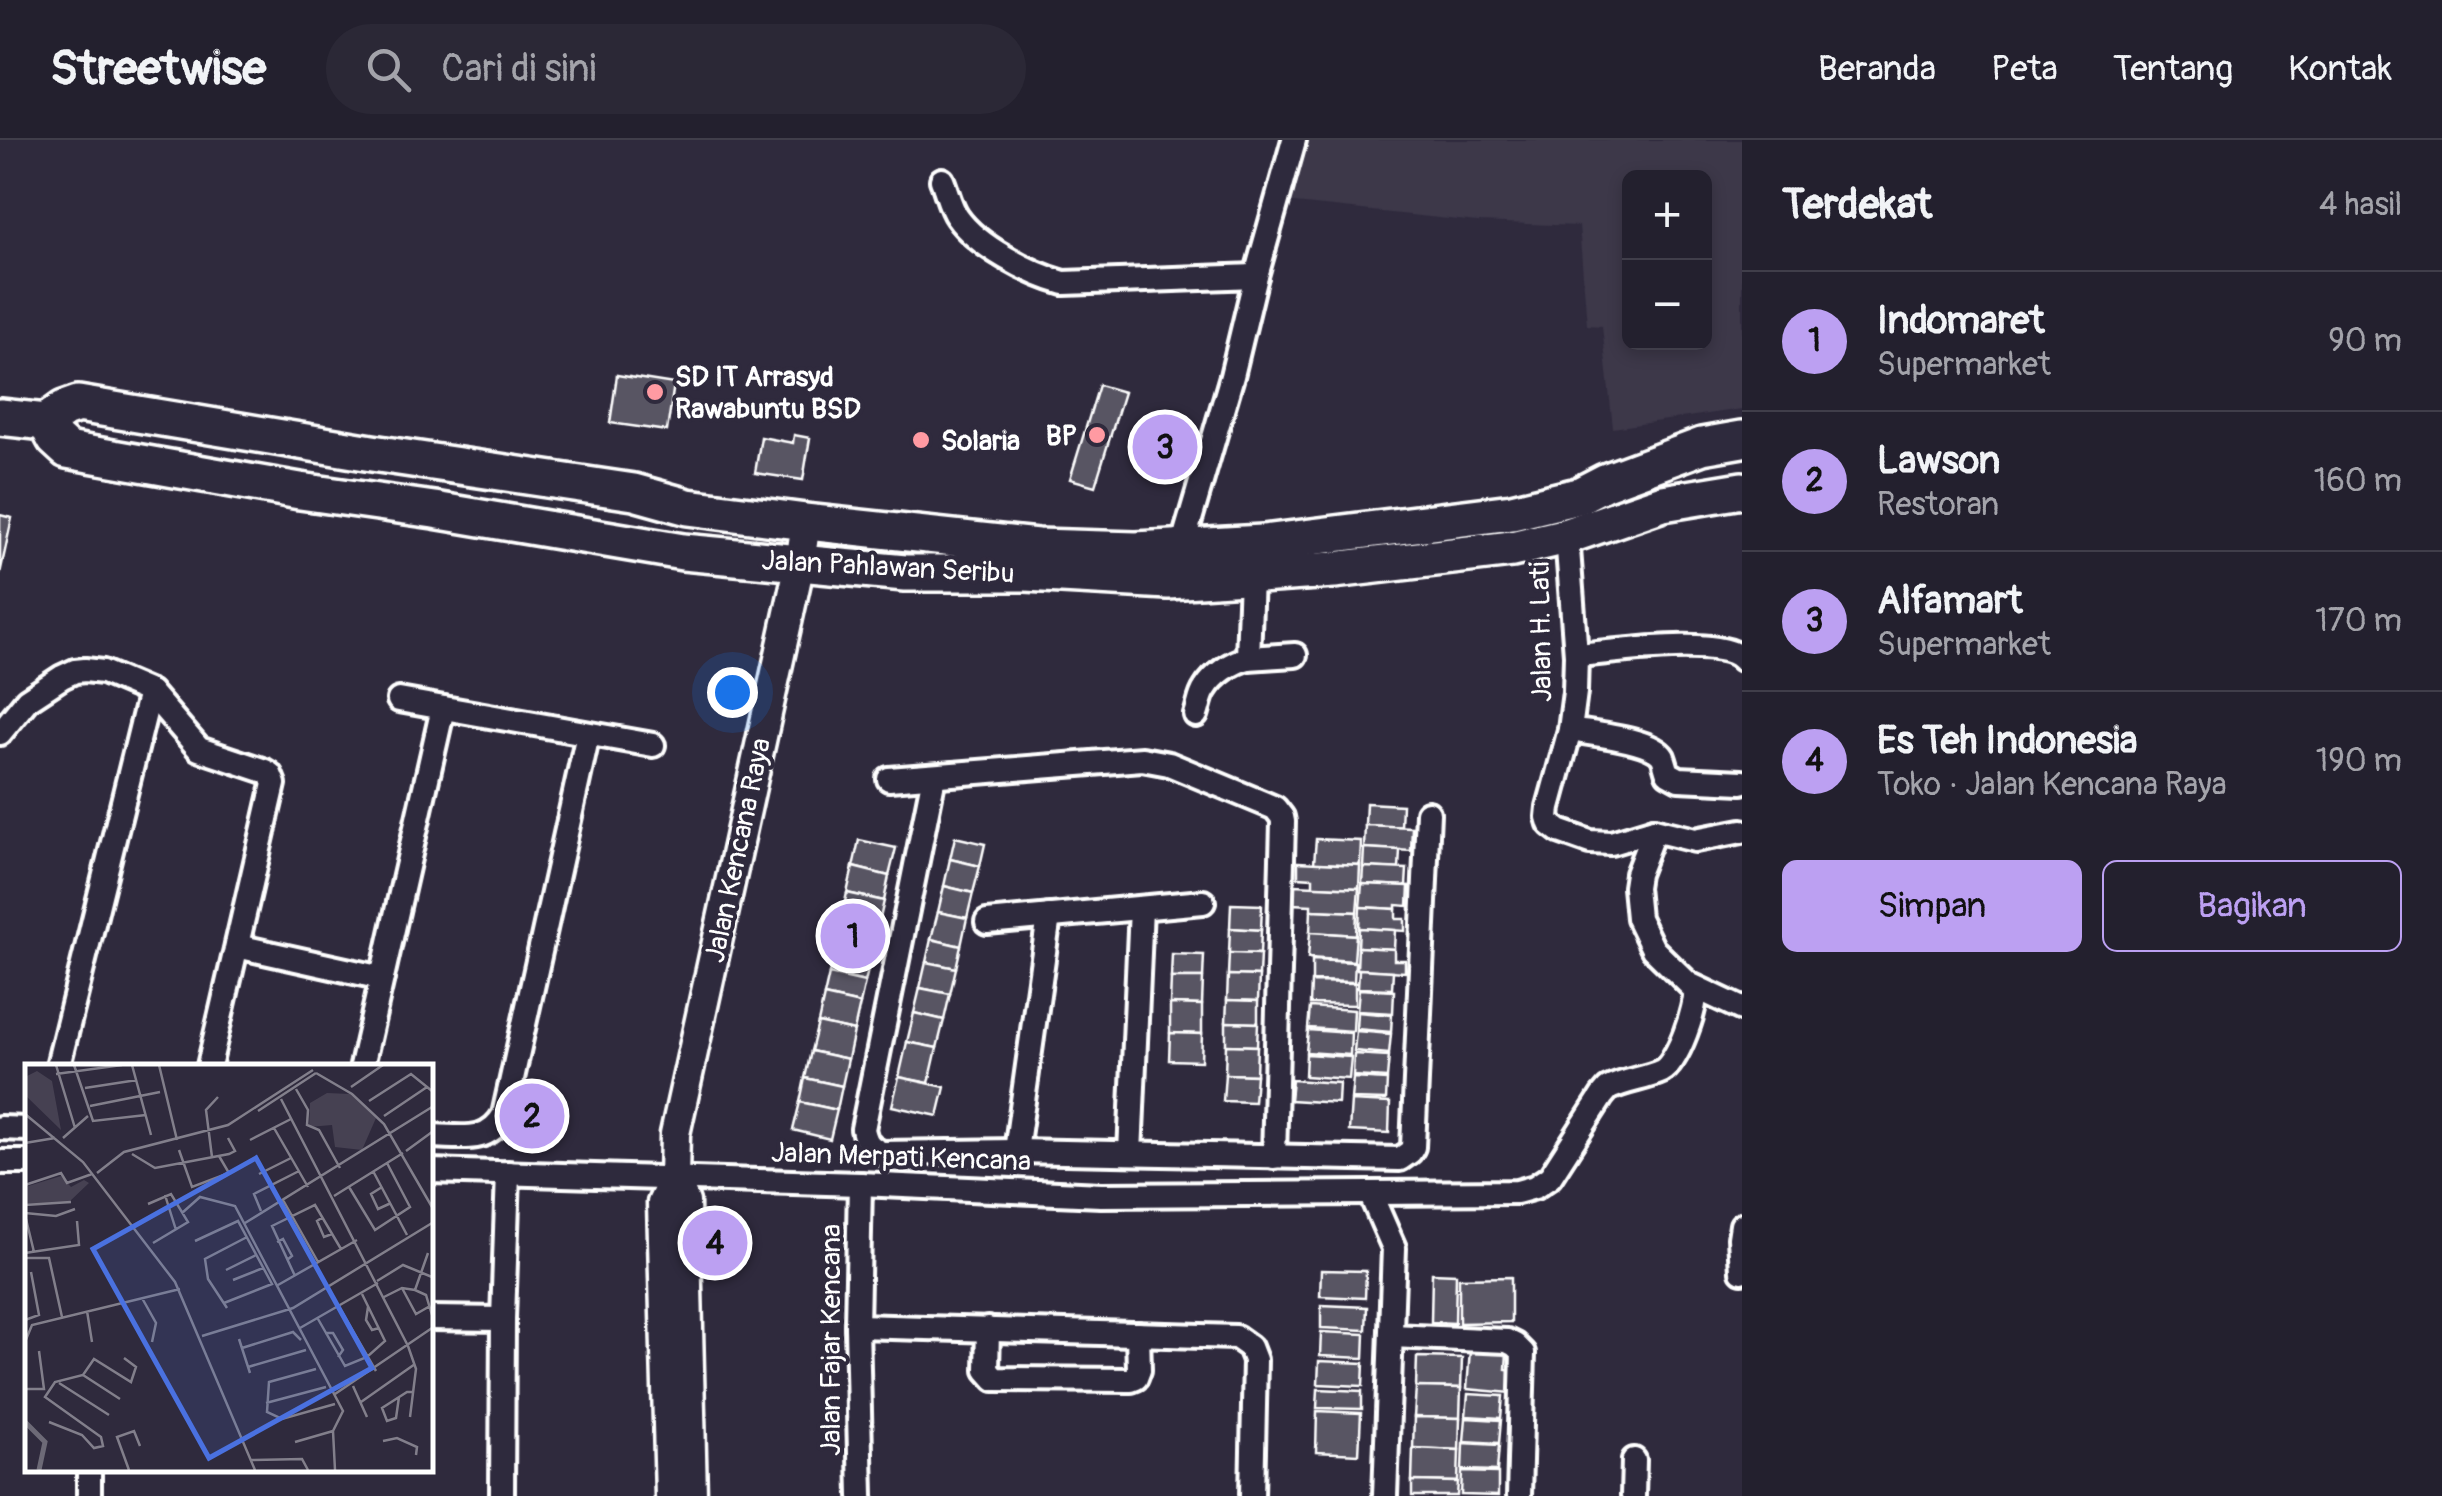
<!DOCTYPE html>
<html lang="id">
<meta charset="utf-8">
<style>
:root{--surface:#23202e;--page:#2b2836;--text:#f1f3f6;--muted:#a3a3aa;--line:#403e4a;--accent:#bca0f2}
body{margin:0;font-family:Pangolin,sans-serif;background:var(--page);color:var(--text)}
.controls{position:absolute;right:30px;top:30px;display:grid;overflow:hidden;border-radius:15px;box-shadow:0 5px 15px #0003}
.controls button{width:90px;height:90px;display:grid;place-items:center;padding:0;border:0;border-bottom:2px solid var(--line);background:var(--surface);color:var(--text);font:50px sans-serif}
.you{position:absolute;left:732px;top:552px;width:35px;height:35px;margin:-25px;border:8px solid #fff;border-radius:50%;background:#1a73e8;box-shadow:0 0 0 15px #1a73e833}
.badge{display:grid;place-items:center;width:65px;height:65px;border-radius:50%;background:var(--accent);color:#111;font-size:32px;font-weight:700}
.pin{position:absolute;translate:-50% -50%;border:5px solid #fff;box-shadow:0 2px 10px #0006}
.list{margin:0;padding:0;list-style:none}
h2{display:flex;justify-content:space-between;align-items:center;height:130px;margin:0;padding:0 40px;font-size:42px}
h2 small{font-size:32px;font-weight:400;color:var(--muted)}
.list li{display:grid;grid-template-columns:65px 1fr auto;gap:30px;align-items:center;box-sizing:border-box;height:140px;padding:0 40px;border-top:2px solid var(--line)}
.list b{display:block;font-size:38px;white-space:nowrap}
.list p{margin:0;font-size:32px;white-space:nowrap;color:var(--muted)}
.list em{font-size:32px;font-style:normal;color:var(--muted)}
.actions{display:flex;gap:20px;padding:30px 40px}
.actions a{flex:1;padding:22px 0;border:2px solid var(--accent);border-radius:15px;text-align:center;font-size:35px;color:var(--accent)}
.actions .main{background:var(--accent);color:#111}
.icon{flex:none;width:55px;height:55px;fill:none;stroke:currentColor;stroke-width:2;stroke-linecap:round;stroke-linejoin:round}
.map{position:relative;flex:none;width:1742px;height:1356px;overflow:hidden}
header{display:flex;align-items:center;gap:60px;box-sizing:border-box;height:140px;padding:0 50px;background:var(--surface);border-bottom:2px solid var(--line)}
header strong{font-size:48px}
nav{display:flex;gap:55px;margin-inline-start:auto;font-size:35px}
.search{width:700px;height:90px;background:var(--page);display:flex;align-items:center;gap:25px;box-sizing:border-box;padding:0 35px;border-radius:55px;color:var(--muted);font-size:38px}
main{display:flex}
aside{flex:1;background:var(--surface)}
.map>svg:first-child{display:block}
.built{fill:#3c3749;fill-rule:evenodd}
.building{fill:#595564;stroke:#fff;stroke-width:2.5}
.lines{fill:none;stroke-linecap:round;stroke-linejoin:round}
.minor-casing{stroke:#fff;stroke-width:30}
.tertiary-casing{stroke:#fff;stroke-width:35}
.primary-casing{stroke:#fff;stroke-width:42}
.minor{stroke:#2f2a3d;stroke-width:22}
.tertiary{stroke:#2f2a3d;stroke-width:28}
.primary{stroke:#2f2a3d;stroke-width:35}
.poi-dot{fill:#ff9aa2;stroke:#2f2a3d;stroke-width:4}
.labels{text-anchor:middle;stroke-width:8;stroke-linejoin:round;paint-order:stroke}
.poi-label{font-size:28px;font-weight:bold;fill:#fff;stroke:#2f2a3d;text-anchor:start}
.street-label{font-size:28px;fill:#fff;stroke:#2f2a3d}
.inset-river{fill:none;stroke:#6d6a77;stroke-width:5}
.inset-road{fill:none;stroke:#827f8b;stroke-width:2.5}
.view{fill:#4a71e0;fill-opacity:0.15;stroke:#4a71e0;stroke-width:5}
.inset-edge{fill:none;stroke:#fff;stroke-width:5}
</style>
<header>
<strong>Streetwise</strong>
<div class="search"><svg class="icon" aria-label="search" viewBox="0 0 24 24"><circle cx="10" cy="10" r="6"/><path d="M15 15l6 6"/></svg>Cari di sini</div>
<nav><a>Beranda</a><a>Peta</a><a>Tentang</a><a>Kontak</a></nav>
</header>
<main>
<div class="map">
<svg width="1742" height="1356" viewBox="0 0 1742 1356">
<rect width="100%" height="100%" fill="#2f2a3d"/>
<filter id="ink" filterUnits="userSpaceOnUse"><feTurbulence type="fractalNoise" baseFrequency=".01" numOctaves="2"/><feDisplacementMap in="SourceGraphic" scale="20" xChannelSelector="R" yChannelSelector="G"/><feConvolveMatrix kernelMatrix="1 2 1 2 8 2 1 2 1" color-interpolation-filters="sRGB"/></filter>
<g filter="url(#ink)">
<path class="built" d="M1303 0H1742V269L1613 288 1602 186 1587 185 1579 86 1477 82 1285 62ZM1630 38H1704V202H1630Z"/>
<g class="building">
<path d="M617 235 674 244 667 291 610 283Z"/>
<path d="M1099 245 1124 252 1095 346 1070 339Z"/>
<path d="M794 295 810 298 803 340 755 333 761 297 793 303Z"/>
<path d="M0 375 12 378 0 434Z"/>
<path d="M1366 663 1402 665 1401 687 1365 685Z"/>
<path d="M1365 685 1412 687 1411 711 1364 708Z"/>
<path d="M955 697 985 704 980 726 950 719Z"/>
<path d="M1316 699 1361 701 1360 725 1314 723Z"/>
<path d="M859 700 896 708 889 736 853 727Z"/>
<path d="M1364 708 1400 710 1399 729 1363 727Z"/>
<path d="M950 719 980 726 973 753 944 746Z"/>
<path d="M1298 722 1360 725 1359 748 1313 746V738L1298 737Z"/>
<path d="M853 727 889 736 884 761 847 753Z"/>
<path d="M1363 727 1407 729 1406 746 1362 744Z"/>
<path d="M1362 744 1409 746 1408 766 1396 765V769L1360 767Z"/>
<path d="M1294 745 1359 748 1357 772 1311 770V765L1292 764Z"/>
<path d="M944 746 973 753 967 778 938 772Z"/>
<path d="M847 753 884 761 878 787 841 779Z"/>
<path d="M1231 764 1262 765 1261 790 1230 788Z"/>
<path d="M1360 767 1396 769V779H1405V791L1359 788Z"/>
<path d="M1311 770 1357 772 1356 795 1310 792Z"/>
<path d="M938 772 967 778 961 806 931 799Z"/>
<path d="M841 779 878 787 872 814 835 806Z"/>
<path d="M1230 788 1261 790 1260 814 1229 813Z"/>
<path d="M1359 788 1395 790 1394 809 1358 807Z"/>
<path d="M1310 792 1356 795 1354 821 1308 818Z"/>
<path d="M931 799 961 806 956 828 926 822Z"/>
<path d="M835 806 872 814 865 842 829 834Z"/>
<path d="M1358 807 1394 809V820H1405V832L1357 829Z"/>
<path d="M1229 813 1260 814 1259 836 1228 835Z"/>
<path d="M1172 814 1204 815 1203 838H1171Z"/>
<path d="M1312 820 1355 822 1354 842 1312 841Z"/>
<path d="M926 822 956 828 950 854 920 848Z"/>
<path d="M1359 829 1393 831 1392 849 1358 848Z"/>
<path d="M829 834 865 842 860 864 824 856Z"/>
<path d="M1228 835 1259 836 1258 861 1227 860Z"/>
<path d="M1171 838H1203L1202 865 1170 864Z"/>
<path d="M1311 842 1355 843V865L1310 864Z"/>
<path d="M920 848 950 854 944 880 914 873Z"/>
<path d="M1359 849 1394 851 1393 873 1357 871Z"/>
<path d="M824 856 860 864 854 891 818 883Z"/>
<path d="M1227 860 1258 861V883L1226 882Z"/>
<path d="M1170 864 1202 865V894L1170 893Z"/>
<path d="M1310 867 1354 870 1353 891 1308 888Z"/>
<path d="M1357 872 1392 875 1391 892 1356 889Z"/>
<path d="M914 873 944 880 937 908 907 902Z"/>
<path d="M1226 882 1258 883 1257 906 1226 905Z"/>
<path d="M818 883 854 891 848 919 811 911Z"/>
<path d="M1308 890 1351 893 1350 915 1306 912Z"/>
<path d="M1356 891 1391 894 1389 914 1354 911Z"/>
<path d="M1170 893 1202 894 1201 921 1169 920Z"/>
<path d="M907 902 937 908 929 943 899 937Z"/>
<path d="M1226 905 1257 906 1256 935 1225 934Z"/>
<path d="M811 911 848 919 842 946 805 938Z"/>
<path d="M1306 914 1351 917 1349 939 1305 936Z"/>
<path d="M1354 914 1389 916 1387 938 1353 936Z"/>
<path d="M1225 934 1256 935 1254 962 1223 961Z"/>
<path d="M899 937 945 947 938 976 892 966Z"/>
<path d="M805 938 842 946 837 970 800 962Z"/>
<path d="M1353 938 1387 940 1386 960 1351 959Z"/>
<path d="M1292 940 1339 943 1338 963 1290 960Z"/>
<path d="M1351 961 1390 963 1389 993 1349 991Z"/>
<path d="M800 962 837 970 830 999 793 990Z"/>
<path d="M1321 1130 1366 1131 1365 1158 1320 1156Z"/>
<path d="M1432 1133 1456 1134 1455 1183 1431 1182Z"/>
<path d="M1511 1137V1182L1459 1183V1138Z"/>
<path d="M1321 1165 1367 1167 1366 1190 1321 1188Z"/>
<path d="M1321 1192 1365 1194 1364 1218 1320 1216Z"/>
<path d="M1470 1210 1507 1213 1506 1229 1513 1230 1511 1253 1467 1249Z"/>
<path d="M1417 1217 1462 1218 1461 1248 1416 1247Z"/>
<path d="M1319 1221 1364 1223 1363 1246 1318 1244Z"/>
<path d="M1416 1247 1461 1248 1460 1278 1414 1277Z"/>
<path d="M1318 1249 1362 1251V1269L1317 1268Z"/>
<path d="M1468 1254 1503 1256 1501 1278 1466 1276Z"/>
<path d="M1317 1271 1361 1273 1359 1314 1316 1312Z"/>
<path d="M1414 1277 1460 1278 1459 1310 1413 1308Z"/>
<path d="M1466 1278 1501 1280 1499 1303 1464 1301Z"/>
<path d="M1463 1303 1499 1305 1497 1331 1462 1330Z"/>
<path d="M1413 1308 1459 1310 1458 1342 1412 1341Z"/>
<path d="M1462 1332 1498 1333V1356L1461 1355Z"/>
<path d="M1412 1341 1458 1342 1457 1356H1412Z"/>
</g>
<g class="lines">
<g class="minor-casing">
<g id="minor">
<path d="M942 40C947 52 950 67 957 77 977 106 1031 134 1064 143L1256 136"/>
<path d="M1567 396 1576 515 1575 552 1570 590 1549 667 1548 677 1550 684 1559 691 1590 702 1611 703 1654 690 1695 700 1742 691"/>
<path d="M1182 407 1232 236 1256 136 1294 0"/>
<path d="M1576 515C1609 513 1721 495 1742 519"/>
<path d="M1248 518 1295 515"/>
<path d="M399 560 653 605"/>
<path d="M1196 575C1199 567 1200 556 1205 549 1214 534 1232 522 1248 518L1251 437"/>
<path d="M1570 590C1591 594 1652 599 1663 617 1665 622 1666 628 1668 633L1679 639 1742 642"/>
<path d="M0 593 27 560 62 537 75 531 85 530 103 532 150 552 199 609 265 631 270 634 274 644 209 926"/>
<path d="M934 636 863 989C866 1003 869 1007 882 1013L1016 1011 1400 1019 1410 1012 1413 1007 1428 673"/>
<path d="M889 639 1142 619 1169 624 1275 668 1282 677 1283 682 1274 1017"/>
<path d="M987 782 1203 762"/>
<path d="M237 806 382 838"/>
<path d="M1691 845 1742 869"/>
<path d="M58 926 150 552"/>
<path d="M362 926 443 568"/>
<path d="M0 988 28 989"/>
<path d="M430 996C460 996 487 1005 504 975L588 594"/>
<path d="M1016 1011 1049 776"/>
<path d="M1130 1013 1141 768"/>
<path d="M0 1022H28"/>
<path d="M430 1031 860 1044 1101 1055 1517 1052 1535 1047 1550 1037 1602 956 1608 949C1625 940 1645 939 1662 931 1678 922 1697 867 1695 850L1653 809 1638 778 1635 747 1637 734 1654 690"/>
<path d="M860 1044 857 1186 861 1356"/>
<path d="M1370 1053 1394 1108 1385 1356"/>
<path d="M1742 1085 1740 1098 1742 1131"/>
<path d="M430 1178 503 1179"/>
<path d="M857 1186 1236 1197 1250 1207 1255 1220 1252 1356"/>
<path d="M988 1189 987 1230 995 1239 1131 1240 1136 1238 1139 1230 1138 1194"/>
<path d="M1391 1196 1507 1201 1515 1205 1523 1213 1519 1356"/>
<path d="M89 1356V1328"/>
<path d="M502 1356 503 1179 508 1033"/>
<path d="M1633 1356 1634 1320"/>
</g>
</g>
<g class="tertiary-casing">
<g id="tertiary">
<path d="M670 1356 662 1063 674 1038"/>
<path d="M692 1356 685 1062 674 1038 675 994 800 423 806 382"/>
</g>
</g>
<g class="primary-casing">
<g id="primary">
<path d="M0 277 46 282 64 269 78 264 372 313 634 352 688 367 806 382 1037 407 1136 410 1263 403 1512 372 1578 356 1605 342 1702 306 1742 299"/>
<path d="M46 282 55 299 67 310 300 351 434 370 683 412 905 433H1026L1168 441 1334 430 1512 409 1567 396 1663 363 1742 350"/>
</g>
</g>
<use href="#minor" class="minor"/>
<use href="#tertiary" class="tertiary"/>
<use href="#primary" class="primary"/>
</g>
</g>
<g class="poi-dot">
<circle cx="655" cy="252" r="10"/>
<circle cx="1097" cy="295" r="10"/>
<circle cx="921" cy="300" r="10"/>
</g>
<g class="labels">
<g class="poi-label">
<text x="675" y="246">SD IT Arrasyd<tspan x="675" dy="32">Rawabuntu BSD</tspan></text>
<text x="1077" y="305" text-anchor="end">BP</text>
<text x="941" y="310">Solaria</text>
</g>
<g class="street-label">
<text transform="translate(888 426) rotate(3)" y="10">Jalan Pahlawan Seribu</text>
<text transform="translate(1540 492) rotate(-91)" y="10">Jalan H. Lati</text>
<text transform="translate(737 710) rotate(-78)" y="10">Jalan Kencana Raya</text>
<text transform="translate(901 1016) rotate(2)" y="10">Jalan Merpati Kencana</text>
<text transform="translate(830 1200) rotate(-90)" y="10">Jalan Fajar Kencana</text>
</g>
</g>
<g transform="translate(25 924)">
<rect width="408" height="408" fill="#2f2a3d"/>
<path d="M12 7 27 17 36 66 0 31V13ZM302 29 325 30 351 54 337 86 310 83 307 61 284 63 285 39ZM36 112 46 123 59 116 64 119 44 138 0 140V123Z" fill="#464152"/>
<path class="inset-river" d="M0 358 20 378 14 406"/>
<path class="inset-road" d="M31 1 50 64M49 1 68 57 121 51M107 1 126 71M134 1 152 76M291 9 327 30 359 60 407 143M31 10 97 1M326 23 358 1M60 24 112 16M271 25 283 46 282 61 294 66 315 104M256 35 383 282 391 305 385 353M344 37 386 10 407 27M65 42 135 28M233 47 291 9M0 50 58 98 150 218 230 406M359 52 402 23M249 64 283 123M38 74 63 52M225 76 266 55M0 79 30 74M154 86 167 123 204 109 194 92M381 87 407 68M107 90 130 104 204 90 210 87 203 74M187 93 181 46 193 33M348 107 382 171M72 109 99 88 203 61 288 6M234 110 266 94M0 121 36 109 42 119 67 110M324 123 350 166 385 143 362 99M357 123 346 130 353 145 366 139M140 131 151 166M309 132 378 89M258 136 293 198M123 140 146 130 163 158 128 179M0 141 46 138M236 147 229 130 274 107M0 149 31 152 50 145M157 149 175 133 210 142 318 347 308 367 310 406M298 153 292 157 299 173 307 170M1 155 9 188M220 159 407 43M170 177 213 157 247 220 199 239M252 178 258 175 267 192 262 196M0 189 54 181 52 157M0 194H24L37 253M201 206 231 191M270 212 247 162 290 141 316 185M208 216 238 204M352 217 378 201 407 213M253 221 332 176M377 224 391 250 405 242M390 226 403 189M359 233 377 224 390 226 401 231 407 251M117 234 131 259 127 278M314 243 351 307M343 243 341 256 347 266 354 264M202 244 183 215 180 195 222 173M62 247 67 278M293 255 320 302 342 293 360 277 337 230M0 256 14 251 6 208M275 264 353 219M300 269H308L318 286 313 293M177 272 268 244 407 159M214 275 225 309M0 278 7 261 155 225M217 284 268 268 276 276M223 303 281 286M291 305 244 318 242 348 257 355 310 340M58 311 95 335M34 319 84 351M328 322 342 353M0 325H19L14 287M310 330 407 264M374 333 371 354 362 357 357 344 382 328H387M336 338 390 300M241 339 301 323M24 358 57 371 69 384 78 382 76 373 20 333 30 318 58 311 69 295 106 318 111 303 99 294M358 377 372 374 392 383 391 391M270 378 308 367M226 396 277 395 283 406M104 406 92 373 109 367 115 382"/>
<path class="view" d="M231 94 347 304 184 394 68 185Z"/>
<rect width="408" height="408" class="inset-edge"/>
</g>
</svg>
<div class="controls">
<button>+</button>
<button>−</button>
</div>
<div class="you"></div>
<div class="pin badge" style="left:853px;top:796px">1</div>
<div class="pin badge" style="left:532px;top:976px">2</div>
<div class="pin badge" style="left:1165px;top:307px">3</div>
<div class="pin badge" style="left:715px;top:1103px">4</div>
</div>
<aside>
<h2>Terdekat<small>4 hasil</small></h2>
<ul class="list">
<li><span class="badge">1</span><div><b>Indomaret</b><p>Supermarket</p></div><em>90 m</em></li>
<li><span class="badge">2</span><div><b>Lawson</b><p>Restoran</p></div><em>160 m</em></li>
<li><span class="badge">3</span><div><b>Alfamart</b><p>Supermarket</p></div><em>170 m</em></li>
<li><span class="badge">4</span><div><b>Es Teh Indonesia</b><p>Toko · Jalan Kencana Raya</p></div><em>190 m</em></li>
</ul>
<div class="actions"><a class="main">Simpan</a><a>Bagikan</a></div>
</aside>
</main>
